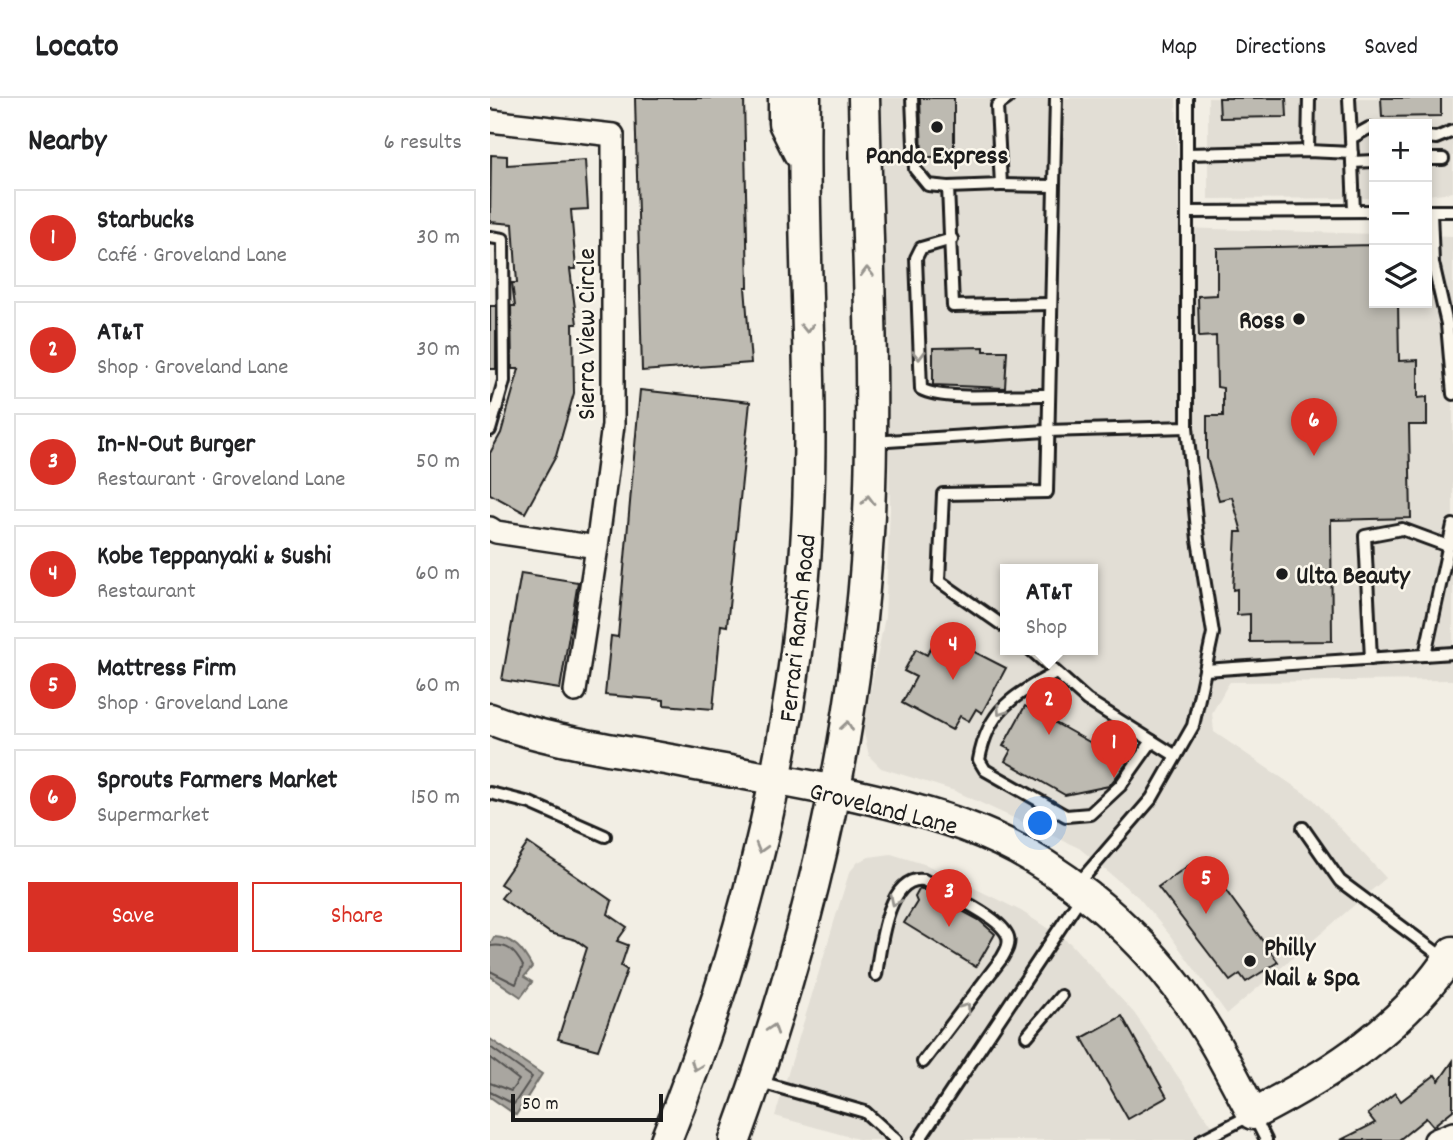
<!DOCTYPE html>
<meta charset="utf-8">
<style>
:root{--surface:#fff;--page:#f2f2f2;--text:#202124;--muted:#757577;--line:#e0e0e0;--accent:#d93025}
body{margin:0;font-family:Dekko,sans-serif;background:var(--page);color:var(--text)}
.controls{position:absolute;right:21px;top:21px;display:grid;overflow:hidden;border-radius:0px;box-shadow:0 4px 10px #0003}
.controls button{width:63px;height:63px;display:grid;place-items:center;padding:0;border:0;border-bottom:2px solid var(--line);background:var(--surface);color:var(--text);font:35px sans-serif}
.scale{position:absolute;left:21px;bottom:18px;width:152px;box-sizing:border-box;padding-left:7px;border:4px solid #1c1c1c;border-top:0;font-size:19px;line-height:24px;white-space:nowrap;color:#1c1c1c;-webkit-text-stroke:5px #fbf7ec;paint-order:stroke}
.you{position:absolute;left:551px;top:726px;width:24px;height:24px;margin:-18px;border:5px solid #fff;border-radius:50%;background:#1a73e8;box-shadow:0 0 0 10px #1a73e833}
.badge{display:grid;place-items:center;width:46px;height:46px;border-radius:50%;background:var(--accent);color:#fff;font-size:23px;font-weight:700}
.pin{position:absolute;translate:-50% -58px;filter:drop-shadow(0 2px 4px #0008)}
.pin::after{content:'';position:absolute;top:37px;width:24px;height:21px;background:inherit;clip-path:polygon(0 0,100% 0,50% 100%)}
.popup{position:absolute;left:510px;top:466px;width:98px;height:91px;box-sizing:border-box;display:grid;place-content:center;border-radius:0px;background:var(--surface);filter:drop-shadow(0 2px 5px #0005);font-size:23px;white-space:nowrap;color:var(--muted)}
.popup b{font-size:26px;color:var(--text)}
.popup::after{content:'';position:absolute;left:50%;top:100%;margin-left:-14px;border:14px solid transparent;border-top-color:var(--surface)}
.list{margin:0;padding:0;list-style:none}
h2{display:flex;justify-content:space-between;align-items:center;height:91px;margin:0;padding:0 28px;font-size:30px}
h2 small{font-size:23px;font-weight:400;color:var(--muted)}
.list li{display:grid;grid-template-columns:46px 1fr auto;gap:21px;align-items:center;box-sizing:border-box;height:98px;margin:0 14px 14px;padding:0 14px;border:2px solid var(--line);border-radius:0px}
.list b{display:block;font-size:26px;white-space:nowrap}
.list p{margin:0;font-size:23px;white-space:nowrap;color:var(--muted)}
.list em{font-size:23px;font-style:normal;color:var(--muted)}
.actions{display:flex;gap:14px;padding:21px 28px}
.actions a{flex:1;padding:16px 0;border:2px solid var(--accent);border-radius:0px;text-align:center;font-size:24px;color:var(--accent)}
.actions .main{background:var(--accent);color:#fff}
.icon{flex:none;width:38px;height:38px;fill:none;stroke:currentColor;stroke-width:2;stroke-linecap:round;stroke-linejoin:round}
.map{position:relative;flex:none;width:963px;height:1042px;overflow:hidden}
header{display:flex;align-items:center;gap:42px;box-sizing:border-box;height:98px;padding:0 35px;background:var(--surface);border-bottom:2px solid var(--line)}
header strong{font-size:33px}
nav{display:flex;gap:38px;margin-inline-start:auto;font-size:24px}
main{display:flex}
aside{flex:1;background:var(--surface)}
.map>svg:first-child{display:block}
.built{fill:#e2ded5;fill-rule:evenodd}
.water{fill:#a9a6a0;stroke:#716f6b;stroke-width:2}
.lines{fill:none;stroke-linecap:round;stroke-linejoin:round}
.shore{stroke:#545351;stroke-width:2}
.building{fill:#bdbab1;stroke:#1c1c1c;stroke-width:2}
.lane-casing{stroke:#1c1c1c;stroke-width:16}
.street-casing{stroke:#1c1c1c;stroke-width:26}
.secondary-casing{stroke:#1c1c1c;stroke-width:35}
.lane{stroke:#fbf7ec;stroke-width:10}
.street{stroke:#fbf7ec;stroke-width:21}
.secondary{stroke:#fbf7ec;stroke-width:30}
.oneway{stroke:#97948e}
.poi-dot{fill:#1c1c1c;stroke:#fbf7ec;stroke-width:2.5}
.labels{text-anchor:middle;stroke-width:5;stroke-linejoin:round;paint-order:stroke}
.poi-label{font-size:26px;font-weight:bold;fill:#1c1c1c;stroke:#fbf7ec;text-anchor:start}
.street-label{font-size:26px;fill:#1c1c1c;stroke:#fbf7ec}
</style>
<header>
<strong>Locato</strong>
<nav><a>Map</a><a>Directions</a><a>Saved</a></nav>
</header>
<main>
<aside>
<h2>Nearby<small>6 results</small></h2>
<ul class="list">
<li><span class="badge">1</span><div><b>Starbucks</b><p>Café · Groveland Lane</p></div><em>30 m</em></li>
<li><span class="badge">2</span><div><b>AT&amp;T</b><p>Shop · Groveland Lane</p></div><em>30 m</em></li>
<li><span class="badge">3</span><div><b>In-N-Out Burger</b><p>Restaurant · Groveland Lane</p></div><em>50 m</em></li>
<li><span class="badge">4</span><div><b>Kobe Teppanyaki &amp; Sushi</b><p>Restaurant</p></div><em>60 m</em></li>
<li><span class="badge">5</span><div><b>Mattress Firm</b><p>Shop · Groveland Lane</p></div><em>60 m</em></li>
<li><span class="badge">6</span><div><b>Sprouts Farmers Market</b><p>Supermarket</p></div><em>150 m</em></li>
</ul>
<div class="actions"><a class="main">Save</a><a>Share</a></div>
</aside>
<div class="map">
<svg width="963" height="1042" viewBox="0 0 963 1042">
<rect width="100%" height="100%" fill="#f2eee4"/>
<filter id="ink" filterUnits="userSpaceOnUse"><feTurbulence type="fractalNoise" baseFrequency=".0143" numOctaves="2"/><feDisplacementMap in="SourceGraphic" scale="14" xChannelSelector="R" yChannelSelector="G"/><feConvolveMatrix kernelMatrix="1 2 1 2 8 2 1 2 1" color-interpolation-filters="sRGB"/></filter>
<g filter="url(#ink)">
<g class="built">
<path d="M390 0H686L690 130 884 136V205H937V137L963 138V582L740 584 737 588 722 615 724 634 823 701 896 780 737 916 679 836 648 799 589 750 465 693 391 670 379 658 373 630 395 519 400 411ZM515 471H603V551H515Z"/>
<path d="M718 0H963V94L937 97V26H884V100L718 101Z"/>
<path d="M401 756 437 767 531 813 580 845 644 915 732 1042H371L285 1018 359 775 368 764 379 759Z"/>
</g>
<g class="water">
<path d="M4 839C24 840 33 852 42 869L34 879 42 884 31 899 0 878V846Z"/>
<path d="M0 941 52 976 26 1017 0 999Z"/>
</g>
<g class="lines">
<g class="shore">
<path d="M0 848C17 845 25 853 33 868L26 886 0 873"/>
<path d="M0 949 42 979 24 1006 0 994"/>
<path d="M0 960 29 982 21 993 0 985"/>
</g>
</g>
<g class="building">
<path d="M145 0H254L258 189H255L261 265 152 273Z"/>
<path d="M430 0H464V59H432Z"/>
<path d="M729 0H796L797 19 730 20Z"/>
<path d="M891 0H951V18L892 19Z"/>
<path d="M1 57 17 58V67L95 62 98 111 81 112 86 171H80L87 226H83L84 295 66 358 35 415 0 396V355L11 335 29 271H22L21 208H25L22 185H27L23 126 0 124Z"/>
<path d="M884 147V205H908L909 263 928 262V300L937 299V327H919L921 420 841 422 842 543 760 544V516L747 517V491L743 492 746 434H752L742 399 729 402 717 360V318H733V290L727 289 726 238 709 239 708 198 727 197V150Z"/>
<rect x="0" y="208" width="6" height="63"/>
<path d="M494 249V253H517L515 290 443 287V250Z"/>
<path d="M150 292 260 304 237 528 231 527 223 611 174 607V602L115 597 121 538 128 539Z"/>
<path d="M31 475 88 484 70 591 12 582Z"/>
<path d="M445 542 473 558 477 550 516 570 492 615 486 611 479 623 470 618 462 632 412 605 426 579 414 573 426 551 437 557Z"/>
<path d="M535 608 637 665 619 688 575 697 515 663 521 652 513 648Z"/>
<path d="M38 745 122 803 118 816 137 829 127 843 138 847 131 868 137 872 108 952 68 941 97 850 86 842 60 835 11 800 18 791 10 786Z"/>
<path d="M702 765 725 795 734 790 788 864 756 884 750 876 740 883 668 789Z"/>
<path d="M430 790 489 822 505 836 486 869 414 825 427 804 425 799Z"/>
<path d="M632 918 677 999 638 1021 592 940Z"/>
<path d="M963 963V1012L943 1028 936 1020 909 1042H851L885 1025 878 1016 905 995 911 1003 945 977 949 983Z"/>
</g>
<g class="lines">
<g class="lane-casing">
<g id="lane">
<path d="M422 0 425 71 438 87 458 89"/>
<path d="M518 0 507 8 511 87 458 89 463 208 560 206"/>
<path d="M859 0 861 40"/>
<path d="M937 39 946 40 963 33"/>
<path d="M818 53 819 0"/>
<path d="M697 56 818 53 862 55"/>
<path d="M937 61H953"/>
<path d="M862 64 884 63"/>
<path d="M511 87 563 88"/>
<path d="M864 113 861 40 879 30 884 31"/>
<path d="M937 113H963"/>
<path d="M941 113 943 165 957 226 963 296"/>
<path d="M697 114 884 113"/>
<path d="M0 139 13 141 14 283 0 332"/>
<path d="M462 141 431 150 426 160 431 291C454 304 527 296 557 297"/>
<path d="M382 344 556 333 697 329V0"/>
<path d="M515 529 449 483 453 396 557 394 566 0"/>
<path d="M540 551 597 602 686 658"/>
<path d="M935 557 963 427"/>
<path d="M881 561 875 438 912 431 958 448"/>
<path d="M715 572 963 555"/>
<path d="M566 575C524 597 498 611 489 662L495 672 576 718 600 716 630 688 662 643"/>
<path d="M0 695 40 705 115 738"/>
<path d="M813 730 850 783 955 861"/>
<path d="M587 787 662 700 703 628 723 535 708 442 697 329"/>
<path d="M386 877C390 852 397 776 434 782 452 793 512 819 518 839 520 847 516 853 512 860L433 964"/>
<path d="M537 938 571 898"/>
<path d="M267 983 375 1014 406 1042"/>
<path d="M429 1042 592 797"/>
<path d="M712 1042 763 1016 776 1042"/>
</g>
</g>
<g class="street-casing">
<g id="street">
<path d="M0 23 123 37V327L107 449 6 434 0 430"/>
<path d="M85 593 107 449"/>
<path d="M945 1042 963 1035"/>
</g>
</g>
<g class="secondary-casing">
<g id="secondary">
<path d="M294 0V25L309 55"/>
<path d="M0 621C59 644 124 651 186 663 281 682 383 695 475 728 561 759 644 827 697 902 723 938 742 977 763 1016 839 977 916 928 963 854"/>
<path d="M176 1042C254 847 306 642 317 432 325 288 311 144 315 0"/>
<path d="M245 1042C316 847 366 644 378 436 386 291 377 145 374 0"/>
</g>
</g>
<use href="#lane" class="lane"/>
<use href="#street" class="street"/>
<use href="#secondary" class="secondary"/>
</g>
<defs><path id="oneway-chevron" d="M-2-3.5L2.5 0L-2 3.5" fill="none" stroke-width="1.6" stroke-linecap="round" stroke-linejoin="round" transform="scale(1.75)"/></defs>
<g class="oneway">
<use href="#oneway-chevron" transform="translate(377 174) rotate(-91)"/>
<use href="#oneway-chevron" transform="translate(317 230) rotate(89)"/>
<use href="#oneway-chevron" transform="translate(429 257) rotate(89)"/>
<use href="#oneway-chevron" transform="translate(378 402) rotate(-89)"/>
<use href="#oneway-chevron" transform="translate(511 613) rotate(124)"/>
<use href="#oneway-chevron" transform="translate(357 628) rotate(-82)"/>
<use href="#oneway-chevron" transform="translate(271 750) rotate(106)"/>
<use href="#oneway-chevron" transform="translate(405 803) rotate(116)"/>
<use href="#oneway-chevron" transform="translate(476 910) rotate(-53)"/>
<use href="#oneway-chevron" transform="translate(283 931) rotate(-72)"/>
<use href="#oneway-chevron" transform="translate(206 968) rotate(111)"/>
</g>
</g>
<g class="poi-dot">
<circle cx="447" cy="29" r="7"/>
<circle cx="809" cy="221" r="7"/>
<circle cx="792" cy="476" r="7"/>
<circle cx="760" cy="863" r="7"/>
</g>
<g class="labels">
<g class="poi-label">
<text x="447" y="65" text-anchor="middle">Panda Express</text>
<text x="795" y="230" text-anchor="end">Ross</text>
<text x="806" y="485">Ulta Beauty</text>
<text x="774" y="857">Philly<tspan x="774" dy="30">Nail &amp; Spa</tspan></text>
</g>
<g class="street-label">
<text transform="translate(95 236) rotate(-90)" y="9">Sierra View Circle</text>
<text transform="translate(306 530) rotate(-84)" y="9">Ferrari Ranch Road</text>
<text transform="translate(394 709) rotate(14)" y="9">Groveland Lane</text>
</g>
</g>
</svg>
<div class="controls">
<button>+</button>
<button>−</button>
<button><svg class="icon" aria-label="layers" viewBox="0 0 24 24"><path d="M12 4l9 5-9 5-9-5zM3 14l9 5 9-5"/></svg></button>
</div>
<div class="scale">50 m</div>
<div class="you"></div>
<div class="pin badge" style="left:624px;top:680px">1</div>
<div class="pin badge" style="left:559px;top:637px">2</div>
<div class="popup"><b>AT&amp;T</b>Shop</div>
<div class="pin badge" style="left:459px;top:829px">3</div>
<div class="pin badge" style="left:463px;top:582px">4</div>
<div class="pin badge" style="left:716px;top:816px">5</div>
<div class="pin badge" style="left:824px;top:358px">6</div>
</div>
</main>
